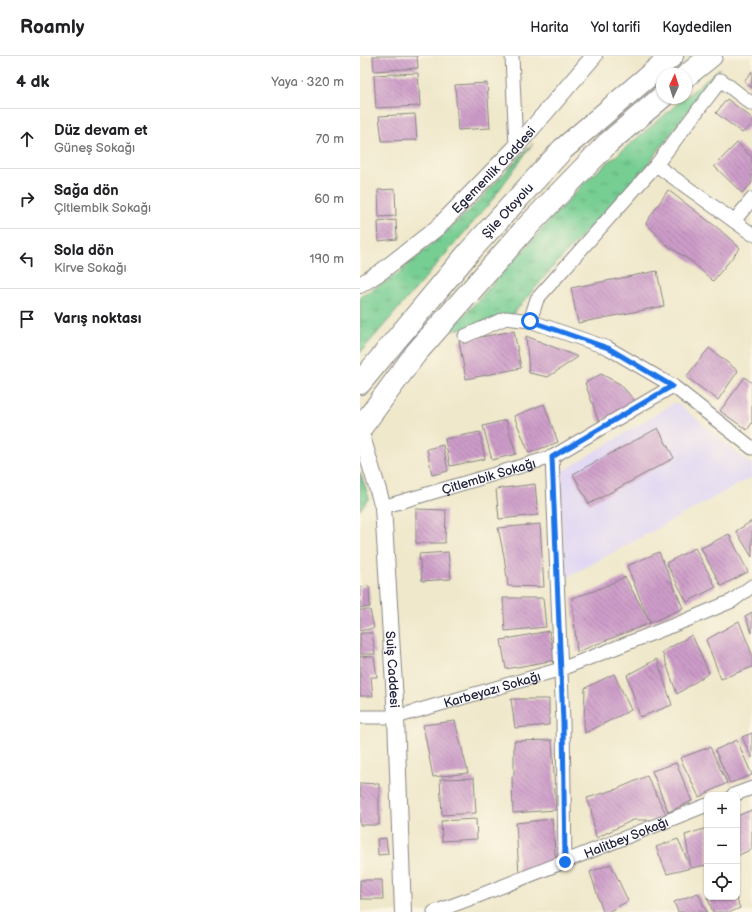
<!DOCTYPE html>
<html lang="tr">
<meta charset="utf-8">
<style>
:root{--surface:#fff;--page:#f6f6f6;--text:#202124;--muted:#757577;--line:#e0e0e0}
body{margin:0;font-family:"Balsamiq Sans",sans-serif;background:var(--page);color:var(--text)}
.controls{position:absolute;right:12px;bottom:12px;display:grid;overflow:hidden;border-radius:8px;box-shadow:0 1px 3px #0004}
.controls button{width:36px;height:36px;display:grid;place-items:center;padding:0;border:0;border-bottom:1px solid var(--line);background:var(--surface);color:var(--text);font:20px sans-serif}
.compass{position:absolute;left:296px;top:12px;width:36px;height:36px;border-radius:50%;background:var(--surface);box-shadow:0 1px 3px #0004;rotate:4deg}
.stop{position:absolute;width:12px;height:12px;margin:-9px;border:3px solid #1a73e8;border-radius:50%;background:#fff}
.stop.end{background:#1a73e8;border-color:#fff;box-shadow:0 1px 4px #0008}
.list{margin:0;padding:0;list-style:none}
h2{display:flex;justify-content:space-between;align-items:center;height:52px;margin:0;padding:0 16px;font-size:17px}
h2 small{font-size:13px;font-weight:400;color:var(--muted)}
.list li{display:grid;grid-template-columns:26px 1fr auto;gap:12px;align-items:center;box-sizing:border-box;height:60px;padding:0 16px;border-top:1px solid var(--line)}
.list b{display:block;font-size:15px;white-space:nowrap}
.list p{margin:0;font-size:13px;white-space:nowrap;color:var(--muted)}
.list em{font-size:13px;font-style:normal;color:var(--muted)}
.icon{flex:none;width:22px;height:22px;fill:none;stroke:currentColor;stroke-width:2;stroke-linecap:round;stroke-linejoin:round}
.map{position:relative;flex:none;width:392px;height:856px;overflow:hidden}
header{display:flex;align-items:center;gap:24px;box-sizing:border-box;height:56px;padding:0 20px;background:var(--surface);border-bottom:1px solid var(--line)}
header strong{font-size:19px}
nav{display:flex;gap:22px;margin-inline-start:auto;font-size:14px}
main{display:flex}
aside{flex:1;background:var(--surface)}
.map>svg:first-child{display:block}
.built{fill:#dfd5f5}
.grass{fill:url(#grass-tufts);stroke:#4c7867}
.building{fill:url(#building-back-hatch)}
.lines{fill:none;stroke-linecap:round;stroke-linejoin:round}
.minor-casing{stroke:#888583;stroke-width:15}
.tertiary-casing{stroke:#888583;stroke-width:18}
.trunk-casing{stroke:#888583;stroke-width:24}
.minor{stroke:#fff;stroke-width:13}
.tertiary{stroke:#fff;stroke-width:16}
.trunk{stroke:#fff;stroke-width:22}
.route{stroke:#1a73e8;stroke-width:5}
.labels{text-anchor:middle;stroke-width:3.5;stroke-linejoin:round;paint-order:stroke}
.street-label{font-size:13px;fill:#22223b;stroke:#fcf5e5}
</style>
<header>
<strong>Roamly</strong>
<nav><a>Harita</a><a>Yol tarifi</a><a>Kaydedilen</a></nav>
</header>
<main>
<aside>
<h2>4 dk<small>Yaya · 320 m</small></h2>
<ul class="list">
<li><svg class="icon" aria-label="ahead" viewBox="0 0 24 24"><path d="M12 20V5M6 11l6-6 6 6"/></svg><div><b>Düz devam et</b><p>Güneş Sokağı</p></div><em>70 m</em></li>
<li><svg class="icon" aria-label="right" viewBox="0 0 24 24"><path d="M7 20v-9h11M14 6l5 5-5 5"/></svg><div><b>Sağa dön</b><p>Çitlembik Sokağı</p></div><em>60 m</em></li>
<li><svg class="icon" aria-label="left" viewBox="0 0 24 24"><path d="M17 20v-9H6M10 6l-5 5 5 5"/></svg><div><b>Sola dön</b><p>Kirve Sokağı</p></div><em>190 m</em></li>
<li><svg class="icon" aria-label="arrive" viewBox="0 0 24 24"><path d="M6 21V4h12l-3 4 3 4H6"/></svg><div><b>Varış noktası</b></div></li>
</ul>
</aside>
<div class="map">
<svg width="392" height="856" viewBox="0 0 392 856">
<defs>
<pattern id="grass-tufts" width="24" height="20" patternUnits="userSpaceOnUse"><rect width="24" height="20" fill="#77ce93"/><path d="M3 7l-1-3M5 7V3M7 7l1-3M15 17l-1-3M17 17v-4M19 17l1-3" fill="none" stroke="#61a779"/></pattern>
<pattern id="building-back-hatch" width="6" height="6" patternUnits="userSpaceOnUse"><rect width="6" height="6" fill="#cd9cc9"/><path d="M-1 5l2 2M0 0l6 6M5-1l2 2" fill="none" stroke="#a67fa4"/></pattern>
</defs>
<rect width="100%" height="100%" fill="#fcf5e5"/>
<filter id="ink" filterUnits="userSpaceOnUse"><feTurbulence type="fractalNoise" baseFrequency=".025" numOctaves="2"/><feDisplacementMap in="SourceGraphic" scale="8" xChannelSelector="R" yChannelSelector="G"/><feConvolveMatrix kernelMatrix="1 2 1 2 8 2 1 2 1" color-interpolation-filters="sRGB"/></filter>
<filter id="wash" filterUnits="userSpaceOnUse"><feTurbulence type="fractalNoise" baseFrequency=".012" numOctaves="4" result="noise"/><feDisplacementMap in="SourceGraphic" scale="16" xChannelSelector="R" yChannelSelector="G"/><feGaussianBlur stdDeviation="0.9" result="paint"/><feColorMatrix in="noise" values="0 0 0 0 0 0 0 0 0 0 0 0 0 0 0 0 0 1.4 0 .05"/><feComposite in="paint" operator="in"/></filter>
<g filter="url(#wash)">
<rect width="100%" height="100%" fill="#efe8cb"/>
<path class="built" d="M316 346 392 409V421L206 522 198 418Z"/>
<g class="grass">
<path d="M360 12 285 112 192 212 152 259 90 275 225 126Z"/>
<path d="M173 87 129 148 0 297V241L39 217 109 155Z"/>
<path d="M0 416 9 442 0 454Z"/>
</g>
<g id="blocks">
<g class="building">
<path d="M13 0H57L58 12 14 15Z"/>
<path d="M392 15V32L384 25Z"/>
<path d="M58 17 60 50 16 52 14 19Z"/>
<path d="M127 27 130 72 98 74 95 29Z"/>
<path d="M367 43 392 62V69L382 77 356 57Z"/>
<path d="M55 58 57 84 22 85 19 60Z"/>
<path d="M377 87 392 101V127L382 137 354 110Z"/>
<path d="M35 133 36 160 19 161 18 134Z"/>
<path d="M308 134 359 173 380 192 353 225 332 206 307 189 286 167Z"/>
<path d="M36 164 37 183 19 185 18 166Z"/>
<path d="M297 215 304 250 218 267 211 232Z"/>
<path d="M154 275 161 312 106 323 99 285Z"/>
<path d="M166 280 218 301 188 321 169 317Z"/>
<path d="M349 292 378 315 358 344 326 321Z"/>
<path d="M241 318 260 328 277 347 239 366 225 327Z"/>
<path d="M385 321 392 327V367L387 374 360 355Z"/>
<path d="M184 348 198 386 169 397 154 360Z"/>
<path d="M146 364 156 398 132 404 123 370Z"/>
<path d="M298 372 314 402 229 448 213 418Z"/>
<path d="M120 376 125 403 90 410 85 383Z"/>
<path d="M83 389 88 415 72 419 67 393Z"/>
<path d="M175 428 178 459 139 463 136 433Z"/>
<path d="M56 453 86 454 85 487H56Z"/>
<path d="M392 465V501L376 475Z"/>
<path d="M180 468 184 531 148 530 144 500 138 472Z"/>
<path d="M369 478 388 516 361 530 341 492Z"/>
<path d="M335 492 356 531 327 546 306 507Z"/>
<path d="M88 496 91 523 62 525 59 498Z"/>
<path d="M299 496 323 552 290 567 267 510Z"/>
<path d="M265 521 290 567 217 596 212 542 234 535Z"/>
<path d="M9 530 10 551 0 552V531Z"/>
<path d="M143 542H183L186 571 145 575Z"/>
<path d="M0 554H10L14 572 0 575Z"/>
<path d="M392 556V577L385 560Z"/>
<path d="M379 565 392 598V611L361 623 346 584Z"/>
<path d="M189 575 195 604 146 613 141 584Z"/>
<path d="M0 577H12L15 598H0Z"/>
<path d="M332 579 349 617 317 638 302 596Z"/>
<path d="M0 600 14 601 17 621H11L13 640H0Z"/>
<path d="M297 603 312 649 280 661 267 619Z"/>
<path d="M254 618 271 654 225 677 224 667 225 632Z"/>
<path d="M151 643H189V669L155 672Z"/>
<path d="M95 665 108 717 73 721 63 669Z"/>
<path d="M392 677V702L382 681Z"/>
<path d="M192 684 196 754 153 757 152 720 154 719V685Z"/>
<path d="M377 684 392 719 370 727 355 694Z"/>
<path d="M350 691 367 727 339 741 320 702Z"/>
<path d="M316 707 332 745 308 756 292 715Z"/>
<path d="M287 720 309 764H273L236 782 231 753 227 742 257 733Z"/>
<path d="M114 722 116 757 82 759 80 723Z"/>
<path d="M0 727 19 728V769H0Z"/>
<path d="M392 754V793L377 800V760Z"/>
<path d="M116 763 117 783 82 785 81 765Z"/>
<path d="M192 763 196 806 159 819 156 767Z"/>
<path d="M347 772V809L331 812 325 779Z"/>
<path d="M26 782 28 798 18 799 17 783Z"/>
<path d="M318 783 331 812 307 818 296 791Z"/>
<path d="M251 808 268 845 248 856H243L230 816Z"/>
<path d="M0 824H22L23 843H0Z"/>
<path d="M338 837 347 856H318L314 846Z"/>
<path d="M347 841H376L380 852 371 856H353Z"/>
</g>
</g>
</g>
<g filter="url(#ink)">
<use href="#blocks" fill-opacity="0" stroke="#888583" stroke-width="1"/>
<g class="lines">
<g class="minor-casing">
<g id="minor">
<path d="M152 0 156 91"/>
<path d="M296 109 392 178"/>
<path d="M374 165 392 143"/>
<path d="M170 265 177 243 296 109 361 24 392 48"/>
<path d="M105 280 146 262 170 265 248 292 313 330 392 392"/>
<path d="M192 401 203 666 205 806"/>
<path id="s1" d="M23 451 192 401 313 330"/>
<path id="s2" d="M0 661H36L201 613 327 564 372 545 392 530"/>
<path d="M373 739 392 732"/>
<path id="s3" d="M74 856 118 840 347 749"/>
</g>
</g>
<g class="tertiary-casing">
<g id="tertiary">
<path id="s4" d="M0 229 22 215 77 172 156 91 234 0"/>
<path id="s5" d="M0 374 23 451 36 661 43 856"/>
</g>
</g>
<g class="trunk-casing">
<g id="trunk">
<path d="M326 20 351 0"/>
<path id="s6" d="M0 327 109 196 203 93 312 0"/>
<path d="M0 373 56 297 165 173 248 87 302 41"/>
</g>
</g>
<use href="#minor" class="minor"/>
<use href="#tertiary" class="tertiary"/>
<use href="#trunk" class="trunk"/>
</g>
</g>
<g class="lines" filter="url(#ink)">
<path class="route" d="M170 265 248 292 312 330 192 401 203 666 205 806"/>
</g>
<g class="labels">
<g class="street-label">
<text dy="5" stroke="none"><textPath href="#s4" startOffset="177">Egemenlik Caddesi</textPath></text>
<text dy="5" stroke="none"><textPath href="#s6" startOffset="227">Şile Otoyolu</textPath></text>
<text dy="5" stroke="none"><textPath href="#s1" startOffset="110">Çitlembik Sokağı</textPath></text>
<text dy="5" stroke="none"><textPath href="#s5" startOffset="243">Suiş Caddesi</textPath></text>
<text dy="5" stroke="none"><textPath href="#s2" startOffset="136">Karbeyazı Sokağı</textPath></text>
<text dy="5" stroke="none"><textPath href="#s3" startOffset="206">Halitbey Sokağı</textPath></text>
</g>
</g>
</svg>
<div class="controls">
<button>+</button>
<button>−</button>
<button><svg class="icon" aria-label="locate" viewBox="0 0 24 24"><circle cx="12" cy="12" r="6"/><path d="M12 2v4M12 18v4M2 12h4M18 12h4"/></svg></button>
</div>
<svg class="compass" viewBox="-18 -18 36 36"><path d="M0-13l5 13h-10z" fill="#e53935"/><path d="M0 13l5-13h-10z" fill="#757577"/></svg>
<div class="stop" style="left:170px;top:265px"></div>
<div class="stop end" style="left:205px;top:806px"></div>
</div>
</main>
